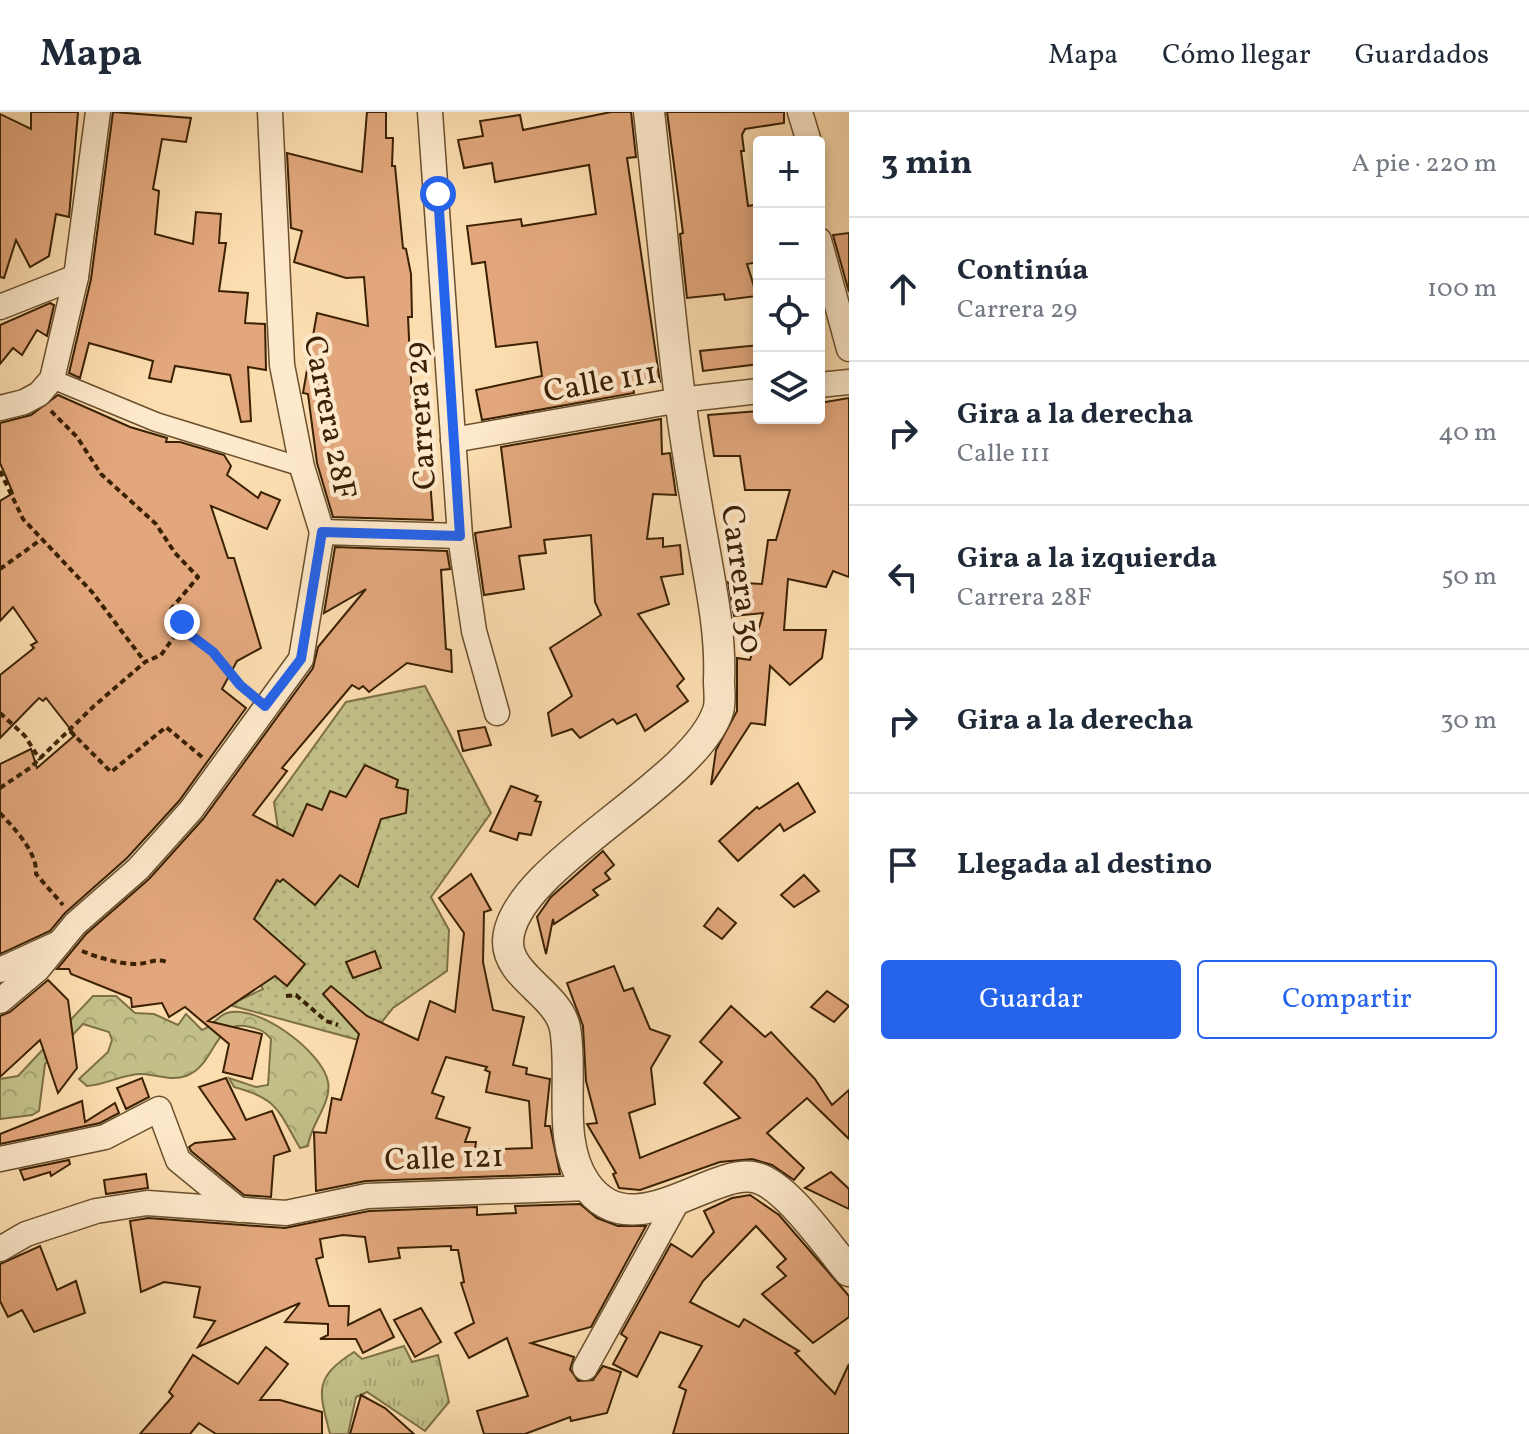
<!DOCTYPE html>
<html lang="es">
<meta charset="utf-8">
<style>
:root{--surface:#fff;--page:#f6f6f7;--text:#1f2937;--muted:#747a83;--line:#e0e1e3;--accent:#2563eb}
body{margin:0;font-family:Vollkorn,serif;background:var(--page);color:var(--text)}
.controls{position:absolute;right:24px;top:24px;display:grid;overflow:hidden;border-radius:8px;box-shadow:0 4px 12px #0003}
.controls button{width:72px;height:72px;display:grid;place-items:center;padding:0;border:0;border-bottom:2px solid var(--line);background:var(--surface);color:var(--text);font:40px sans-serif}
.stop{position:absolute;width:24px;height:24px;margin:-18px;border:6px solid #2563eb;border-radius:50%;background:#fff}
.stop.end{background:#2563eb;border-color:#fff;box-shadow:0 2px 8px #0008}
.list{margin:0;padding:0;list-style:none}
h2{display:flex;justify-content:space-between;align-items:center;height:104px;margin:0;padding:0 32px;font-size:34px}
h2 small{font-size:26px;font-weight:400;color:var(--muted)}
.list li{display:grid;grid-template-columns:52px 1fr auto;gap:24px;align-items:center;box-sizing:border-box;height:144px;padding:0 32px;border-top:2px solid var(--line)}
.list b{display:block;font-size:30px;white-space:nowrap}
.list p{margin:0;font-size:26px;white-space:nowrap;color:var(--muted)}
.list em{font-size:26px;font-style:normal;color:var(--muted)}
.actions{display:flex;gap:16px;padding:24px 32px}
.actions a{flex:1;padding:18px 0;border:2px solid var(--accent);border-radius:8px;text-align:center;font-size:28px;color:var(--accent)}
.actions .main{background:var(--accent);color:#fff}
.icon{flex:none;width:44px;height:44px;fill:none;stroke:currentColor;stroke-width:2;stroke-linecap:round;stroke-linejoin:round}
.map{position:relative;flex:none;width:849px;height:1322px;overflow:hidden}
header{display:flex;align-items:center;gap:48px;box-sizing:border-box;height:112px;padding:0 40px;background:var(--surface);border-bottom:2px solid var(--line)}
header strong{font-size:38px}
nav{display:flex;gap:44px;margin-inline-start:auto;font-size:28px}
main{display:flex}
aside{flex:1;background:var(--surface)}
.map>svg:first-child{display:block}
.grass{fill:url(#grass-tufts);stroke:#7e7046;stroke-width:2}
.forest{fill:url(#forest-crowns);stroke:#7e7046;stroke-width:2}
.park{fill:url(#park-dots);stroke:#7e7046;stroke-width:2}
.building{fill:#e2a77c;stroke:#3a2103;stroke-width:2;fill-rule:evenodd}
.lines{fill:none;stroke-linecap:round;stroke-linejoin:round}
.pedestrian-casing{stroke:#6a502e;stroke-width:21}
.minor-casing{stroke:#6a502e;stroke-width:27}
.tertiary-casing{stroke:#6a502e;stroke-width:33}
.path{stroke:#3a2103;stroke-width:4;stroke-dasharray:6 4;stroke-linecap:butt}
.pedestrian{stroke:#fde9cb;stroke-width:18}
.minor{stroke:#fde9cb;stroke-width:24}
.tertiary{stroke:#fde9cb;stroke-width:30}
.route{stroke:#2563eb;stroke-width:10}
.labels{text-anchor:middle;stroke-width:8;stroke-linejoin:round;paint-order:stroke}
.street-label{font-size:32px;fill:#3a2103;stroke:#fde9cb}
</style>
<header>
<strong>Mapa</strong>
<nav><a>Mapa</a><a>Cómo llegar</a><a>Guardados</a></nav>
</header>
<main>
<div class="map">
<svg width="849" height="1322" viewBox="0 0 849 1322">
<defs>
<pattern id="grass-tufts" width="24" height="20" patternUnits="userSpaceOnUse" patternTransform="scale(2)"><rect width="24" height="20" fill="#c2c088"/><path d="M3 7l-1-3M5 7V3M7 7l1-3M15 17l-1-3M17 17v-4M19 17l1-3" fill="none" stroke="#a7a574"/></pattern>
<pattern id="forest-crowns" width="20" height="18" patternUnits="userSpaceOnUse" patternTransform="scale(2)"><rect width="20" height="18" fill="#c2c088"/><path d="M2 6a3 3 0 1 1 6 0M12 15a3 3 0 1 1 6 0" fill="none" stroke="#a7a574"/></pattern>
<pattern id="park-dots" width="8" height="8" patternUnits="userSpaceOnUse" patternTransform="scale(2)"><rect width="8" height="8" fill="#c2c088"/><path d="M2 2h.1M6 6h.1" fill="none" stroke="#a7a574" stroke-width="1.8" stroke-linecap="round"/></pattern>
</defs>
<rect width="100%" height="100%" fill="#fcddaf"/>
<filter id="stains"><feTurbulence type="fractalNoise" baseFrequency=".0025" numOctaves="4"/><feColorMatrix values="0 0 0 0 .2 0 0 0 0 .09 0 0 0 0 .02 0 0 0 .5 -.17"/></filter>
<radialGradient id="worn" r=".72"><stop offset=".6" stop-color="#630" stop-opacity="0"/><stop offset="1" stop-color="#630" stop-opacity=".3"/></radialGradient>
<path class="grass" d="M404 1234 412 1250 438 1243 449 1290 425 1319 367 1280 356 1285 348 1322H330C319 1279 313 1266 354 1240L362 1247Z"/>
<path class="forest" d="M93 884H116L135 901 154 902 178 913 186 902 202 918C212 914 219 903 227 901 257 891 323 940 328 970 332 991 310 1013 308 1034L300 1036C278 999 279 987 234 975L229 966 256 975 268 973 271 927C264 919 260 917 250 915 213 905 217 953 186 964 171 969 158 963 143 962 125 961 106 973 87 974L79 967 108 940 112 928 109 920 83 912 45 952 39 999 32 1003 0 1007V967L18 964Z"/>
<path class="park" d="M425 574 491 701 431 785 449 818 447 859 393 896 366 930 229 893 263 877 225 810 279 724 274 690 346 590Z"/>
<g class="building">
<path d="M31 0H78L69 105 56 102 49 144 30 155 16 128 4 166 0 165V2L31 17Z"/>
<path d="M113 0 191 6 186 30 162 27 153 77 159 79 155 122 193 132 196 100 221 102 219 131H226L219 179 248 181 245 211 265 212 266 258 248 255 251 309 241 310 230 263 175 254 171 270 149 266 153 249 89 231 80 266 69 261 91 167Z"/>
<path d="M367 0H386V26H393L392 54H395L403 136 406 137 411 162 412 205H408L412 288 416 305H421V355L429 354 433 408 333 405 317 351 308 282 303 281 317 201 368 214 364 165 346 166 294 150 302 119 291 116 287 41 362 60Z"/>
<path d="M611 0H631L636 45 627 46 660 270 633 275 634 281 482 308 476 278 542 264 537 230 496 235 485 150 472 152 467 114 521 107 522 114 596 102 589 53 495 70 492 51 464 56 458 28 483 24 480 9 520 3 523 18Z"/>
<path d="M667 0H784V11L745 17 742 23 744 39H741L748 94 759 92V121H756L759 150 747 152 757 184 725 188 724 182 687 186 680 122 683 121Z"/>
<path d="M849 121V180L833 123Z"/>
<path d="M50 191 54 193 47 224 37 218 22 243 13 236 0 252V213Z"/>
<path d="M759 233V252L703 259 700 239Z"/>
<path d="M58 283 130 315 167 326 166 330H180L224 343 231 354 227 363 258 386 261 380 280 388 267 417 211 394 228 446H234L261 536 237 549 222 577 246 596 179 689 127 746 65 801 50 819 0 842V652L31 637 37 656 75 623 46 586 43 589 39 586 0 626V563L34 536 31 533 37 530 13 495 0 509V389L13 381 0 351V311L31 303Z"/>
<path d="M849 286V465L833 459 826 475 788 467 784 518H826L822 546 790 573 770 554 765 613 751 611 711 673 716 638 737 599V546L750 548 763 501 734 504 728 470 762 472 768 428H776L790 378H745L740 344H714L708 303 759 299V306H819V291Z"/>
<path d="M661 307 662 342 670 341 676 383 653 382 647 427 663 426V435L680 433 683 462 661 465 669 492 638 502 684 567 677 574 688 589 645 619 636 602 617 612 613 607 580 626 572 617 552 624 548 601 572 584 550 536 601 503 595 490 591 423 544 428 546 441 519 444 524 477 484 483 475 421 511 415 501 335Z"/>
<path d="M335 435 447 439 450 457 441 458 446 537 451 538 452 560 407 551 369 580 363 574 359 577 352 573 282 656 287 659 253 703 293 724 307 692 322 698 330 679 346 685 365 653 398 668 396 675 408 678 406 701 381 707 358 775 340 763 315 793 283 767 280 770 277 768 254 807 305 852 287 874 275 864 208 909 262 922 252 967 223 960 229 932 185 895 169 905 162 891 132 895 131 886 71 862 69 857H57L86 822 149 767 203 707 313 556 318 535 366 477 324 501Z"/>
<path d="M485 615 491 633 463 639 458 619Z"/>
<path d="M798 671 815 700 784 719 780 712 738 749 719 729 757 695 759 697Z"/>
<path d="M511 674 538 684 535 689 541 690 531 723 519 721 517 728 490 719Z"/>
<path d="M603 739 614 753 605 761 610 767 593 778 598 783 554 812 553 807 546 842 537 805 551 785Z"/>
<path d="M471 762 491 798 484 800 483 850 493 898 524 905 513 953 527 956 526 962 550 967 545 1014H550L560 1062 366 1069 316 1079 314 1020 326 1021 332 986 341 988 359 922 323 882 331 874 367 904 418 928 430 889 455 900 464 821 439 786ZM446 945 487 955 485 958 490 960 486 980 529 989 532 1036 475 1038 476 1030H465L470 1016 436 1006 444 985 432 981Z"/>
<path d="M804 763 819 779 794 795 781 783Z"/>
<path d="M718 796 736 811 722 827 704 814Z"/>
<path d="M375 839 381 856 353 866 346 850Z"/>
<path d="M614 854 624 879 633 876 650 917 670 924 651 956 655 992 629 1001 640 1046 740 1006 704 971 722 950 700 930 731 894 765 925 771 920 815 967 832 993 849 978V1027L807 986 767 1021 804 1056 794 1068 772 1053 752 1047 720 1050 640 1078 619 1076 613 1062 616 1061 587 1012 597 1011 586 969 583 914 567 871Z"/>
<path d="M48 868 68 888 77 956 58 981 40 928 0 965V904L10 900Z"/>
<path d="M827 879 849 894 834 910 811 895Z"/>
<path d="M142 966 149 985 126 997 117 976Z"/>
<path d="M226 966 246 1008 272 999 290 1039 274 1044 271 1085 244 1083 191 1039 189 1035 195 1031 235 1027 199 975Z"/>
<path d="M82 989 85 1010 115 991 119 1001 100 1011 0 1032V1022Z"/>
<path d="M69 1048 70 1052 51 1064 50 1060 24 1068 20 1058Z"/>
<path d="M831 1060 849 1077V1097L805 1076Z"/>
<path d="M146 1062 148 1076 106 1082 104 1068Z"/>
<path d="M750 1083 779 1103 849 1184V1205L813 1231 762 1182 786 1164 777 1155 786 1147 756 1114 703 1169 690 1190 739 1215 744 1207 799 1239 795 1241 835 1282 849 1252V1322H673L686 1278 679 1275 702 1234 660 1220 637 1265 613 1252 627 1226 621 1222 671 1132 692 1145 714 1120 704 1099 732 1086Z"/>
<path d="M580 1092 597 1106 618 1114H646L591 1215 531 1231 574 1245 570 1257 578 1269 593 1268 603 1254 621 1260 607 1301 571 1309 570 1305 525 1322H484L477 1299 528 1284 507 1226 469 1246 455 1221 474 1211 461 1171 464 1170 458 1138H451V1134L398 1136 400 1146 369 1150 365 1125 343 1123 320 1127 323 1145 316 1147 329 1194H349L348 1213 380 1197 394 1225 363 1241 356 1227H320L328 1223V1212L285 1210 300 1191 198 1235 215 1209 194 1205 200 1175 164 1170 141 1180 130 1109 148 1106 285 1116 369 1099 477 1095V1103L516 1101 515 1094Z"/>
<path d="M40 1134 57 1178 76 1169 85 1201 34 1220 22 1198 8 1205 0 1189V1152Z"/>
<path d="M421 1196 441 1230 415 1245 394 1208Z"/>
<path d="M266 1235 288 1252 260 1288H280L322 1300V1322H216L199 1311 190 1322H140L173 1284 169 1280 193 1243 238 1272Z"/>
<path d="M361 1283 385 1296 414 1322H350Z"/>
</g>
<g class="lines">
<g class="pedestrian-casing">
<path id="pedestrian" d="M52 267 156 310 302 355"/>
</g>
<g class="minor-casing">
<g id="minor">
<path d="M430 0 460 424 474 519 497 601"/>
<path d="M800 0 809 30"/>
<path d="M819 128 849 237"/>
<path d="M0 195 76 165"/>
<path d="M819 273 849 270"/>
<path d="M0 296 24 290 39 282 52 267 76 165 98 0"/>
<path d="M453 328 680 288 759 279"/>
<path d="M322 420 460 424"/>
<path d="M0 858 59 831"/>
<path d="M0 889 38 857 75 812 138 757 191 698 301 547 322 420 302 355 282 253 270 0"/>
<path d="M0 1047 105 1025 159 997 178 1048 239 1098"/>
<path d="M0 1137 26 1122 96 1099 147 1091 286 1101 367 1084 588 1076"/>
<path d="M585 1256 677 1090"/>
</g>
</g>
<g class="tertiary-casing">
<path id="tertiary" d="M649 0C660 95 668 191 680 286 686 335 695 385 704 435 712 481 721 523 719 569 719 578 721 591 718 599 694 673 509 756 508 830 508 865 558 882 565 916 574 966 556 1028 585 1071 630 1137 708 1058 753 1065 785 1070 828 1135 849 1159"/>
</g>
<g class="path">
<path d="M51 299 77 325 101 362 156 412 175 441 198 465 171 497 186 514 185 519"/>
<path d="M0 359 23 407 92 480 145 550"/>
<path d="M0 457 39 429"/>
<path d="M0 601 25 624 40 648"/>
<path d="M70 619 111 660 166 615 202 645"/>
<path d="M0 676 30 656 94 594 145 550 161 543 179 518C210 524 227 562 249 582"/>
<path d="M0 701C14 716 38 741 36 762L63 793"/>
<path d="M82 839C99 846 119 852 138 852 150 851 158 845 169 851"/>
<path d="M286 884 296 883 326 909 338 913"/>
</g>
<use href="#pedestrian" class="pedestrian"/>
<use href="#minor" class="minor"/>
<use href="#tertiary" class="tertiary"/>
</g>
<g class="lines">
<path class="route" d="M182 510 185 519 213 540 240 573 265 594 301 547 322 420 460 424 438 82"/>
</g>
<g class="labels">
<g class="street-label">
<text transform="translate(600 269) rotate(-10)" y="11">Calle 111</text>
<text transform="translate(419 304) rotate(-94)" y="11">Carrera 29</text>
<text transform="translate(331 305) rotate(79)" y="11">Carrera 28F</text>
<text transform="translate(743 467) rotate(82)" y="11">Carrera 30</text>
<text transform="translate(444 1045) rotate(-2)" y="11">Calle 121</text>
</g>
</g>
<rect width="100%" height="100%" filter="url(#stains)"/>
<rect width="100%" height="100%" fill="url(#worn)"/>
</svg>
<div class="controls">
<button>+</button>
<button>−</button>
<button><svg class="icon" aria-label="locate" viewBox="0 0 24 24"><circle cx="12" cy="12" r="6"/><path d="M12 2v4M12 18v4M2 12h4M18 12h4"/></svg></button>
<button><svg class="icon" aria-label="layers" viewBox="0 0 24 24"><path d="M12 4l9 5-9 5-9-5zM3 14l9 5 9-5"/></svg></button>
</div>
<div class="stop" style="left:438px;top:82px"></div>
<div class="stop end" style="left:182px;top:510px"></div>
</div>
<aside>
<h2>3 min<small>A pie · 220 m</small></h2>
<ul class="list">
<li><svg class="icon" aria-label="ahead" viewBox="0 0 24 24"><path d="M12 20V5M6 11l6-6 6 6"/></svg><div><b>Continúa</b><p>Carrera 29</p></div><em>100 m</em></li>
<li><svg class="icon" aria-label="right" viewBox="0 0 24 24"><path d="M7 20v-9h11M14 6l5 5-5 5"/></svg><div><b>Gira a la derecha</b><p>Calle 111</p></div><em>40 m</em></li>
<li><svg class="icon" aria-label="left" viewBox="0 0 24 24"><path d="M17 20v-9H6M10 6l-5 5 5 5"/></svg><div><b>Gira a la izquierda</b><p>Carrera 28F</p></div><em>50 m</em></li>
<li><svg class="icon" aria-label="right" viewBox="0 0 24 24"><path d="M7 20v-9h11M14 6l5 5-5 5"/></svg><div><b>Gira a la derecha</b></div><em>30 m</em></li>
<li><svg class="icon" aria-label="arrive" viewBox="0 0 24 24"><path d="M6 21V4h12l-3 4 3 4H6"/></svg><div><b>Llegada al destino</b></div></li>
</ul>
<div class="actions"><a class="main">Guardar</a><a>Compartir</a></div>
</aside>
</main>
